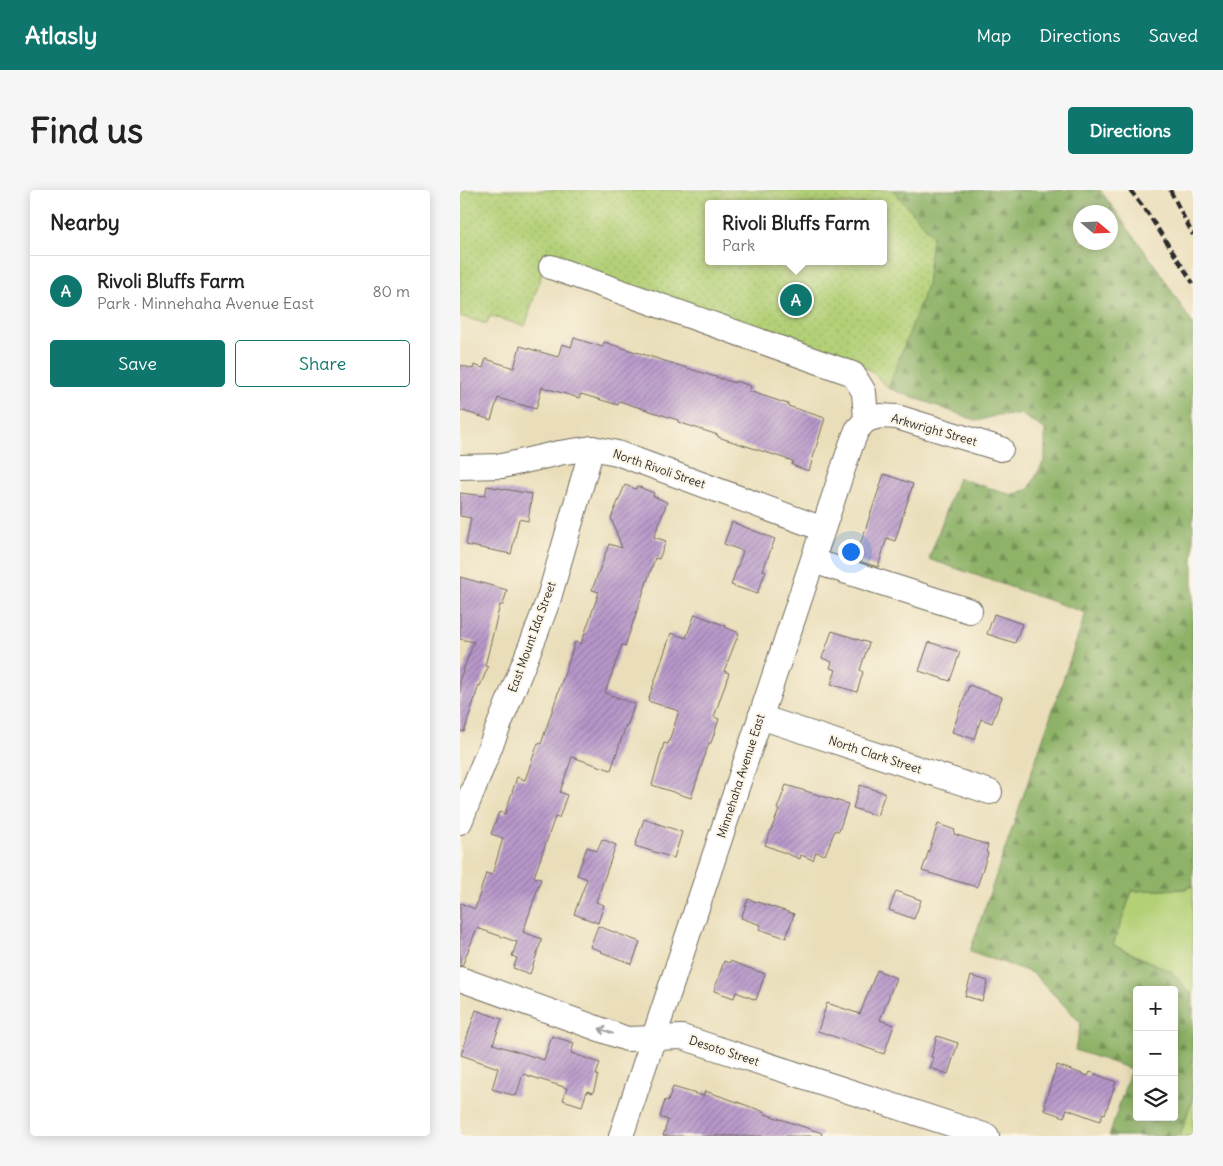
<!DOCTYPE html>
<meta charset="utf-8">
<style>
:root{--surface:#fff;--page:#f6f6f6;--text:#222;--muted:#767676;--line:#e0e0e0;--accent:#0f766e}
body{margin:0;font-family:Delius,sans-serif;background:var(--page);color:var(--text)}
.controls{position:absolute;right:15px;bottom:15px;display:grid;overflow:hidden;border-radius:5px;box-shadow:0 2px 12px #0003}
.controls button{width:45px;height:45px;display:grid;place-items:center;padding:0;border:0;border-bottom:1px solid var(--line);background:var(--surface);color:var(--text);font:25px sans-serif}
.compass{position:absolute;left:613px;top:15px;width:45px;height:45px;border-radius:50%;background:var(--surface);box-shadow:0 2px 12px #0003;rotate:109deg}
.you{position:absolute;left:390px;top:361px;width:18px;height:18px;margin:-12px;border:4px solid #fff;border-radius:50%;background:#1a73e8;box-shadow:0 0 0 8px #1a73e833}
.badge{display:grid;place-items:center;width:32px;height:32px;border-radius:50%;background:var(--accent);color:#fff;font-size:16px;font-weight:700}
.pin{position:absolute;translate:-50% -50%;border:2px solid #fff;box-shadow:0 1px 5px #0006}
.popup{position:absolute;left:245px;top:10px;width:182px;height:65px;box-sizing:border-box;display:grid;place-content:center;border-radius:5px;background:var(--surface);filter:drop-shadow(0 1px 4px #0005);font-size:16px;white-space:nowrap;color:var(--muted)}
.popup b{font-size:19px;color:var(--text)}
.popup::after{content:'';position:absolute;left:50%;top:100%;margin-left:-10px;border:10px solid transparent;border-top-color:var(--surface)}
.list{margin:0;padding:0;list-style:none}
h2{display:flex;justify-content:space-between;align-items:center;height:65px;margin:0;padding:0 20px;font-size:21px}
h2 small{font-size:16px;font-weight:400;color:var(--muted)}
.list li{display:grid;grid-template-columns:32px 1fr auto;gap:15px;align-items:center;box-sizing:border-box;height:70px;padding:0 20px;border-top:1px solid var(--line)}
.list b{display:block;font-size:19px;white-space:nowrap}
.list p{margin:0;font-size:16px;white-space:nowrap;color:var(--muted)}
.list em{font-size:16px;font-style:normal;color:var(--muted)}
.actions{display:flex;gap:10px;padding:15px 20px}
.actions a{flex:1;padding:11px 0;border:1px solid var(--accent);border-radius:5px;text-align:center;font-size:18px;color:var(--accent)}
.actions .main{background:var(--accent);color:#fff}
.icon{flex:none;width:28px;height:28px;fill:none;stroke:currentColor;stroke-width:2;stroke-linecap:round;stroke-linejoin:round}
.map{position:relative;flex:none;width:733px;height:946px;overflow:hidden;border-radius:5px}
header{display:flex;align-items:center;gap:30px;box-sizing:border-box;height:70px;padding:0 25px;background:var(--accent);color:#fff}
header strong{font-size:24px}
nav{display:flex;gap:28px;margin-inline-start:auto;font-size:18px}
.intro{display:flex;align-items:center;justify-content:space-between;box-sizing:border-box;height:120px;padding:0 30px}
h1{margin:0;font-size:35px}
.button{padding:12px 22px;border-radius:5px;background:var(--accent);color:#fff;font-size:18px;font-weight:700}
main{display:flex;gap:30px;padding:0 30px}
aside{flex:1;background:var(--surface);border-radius:5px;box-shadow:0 2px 12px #0003}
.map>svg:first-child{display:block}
.grass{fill:#b3d077;stroke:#6f7e51}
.forest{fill:url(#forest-firs);stroke:#5c6e4a;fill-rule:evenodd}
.park{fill:url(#park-dots);stroke:#6f7e51;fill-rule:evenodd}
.building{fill:url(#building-hatch)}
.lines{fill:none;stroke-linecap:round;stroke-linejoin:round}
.minor-casing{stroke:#6e6a5d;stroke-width:26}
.minor{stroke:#fff;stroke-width:24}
.rail{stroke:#2b2b2b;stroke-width:4;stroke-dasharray:8 4;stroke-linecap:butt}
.oneway{stroke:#a0a0a0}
.labels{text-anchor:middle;stroke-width:4;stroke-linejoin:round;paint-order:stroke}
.street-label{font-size:12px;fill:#2b2b2b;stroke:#fcf5e5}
</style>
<header>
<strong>Atlasly</strong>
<nav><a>Map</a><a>Directions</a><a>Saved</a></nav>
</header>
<div class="intro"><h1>Find us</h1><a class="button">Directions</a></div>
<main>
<aside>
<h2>Nearby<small></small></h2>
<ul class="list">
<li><span class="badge">A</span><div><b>Rivoli Bluffs Farm</b><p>Park · Minnehaha Avenue East</p></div><em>80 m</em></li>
</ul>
<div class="actions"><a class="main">Save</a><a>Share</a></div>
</aside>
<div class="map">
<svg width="733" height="946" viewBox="0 0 733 946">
<defs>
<pattern id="forest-firs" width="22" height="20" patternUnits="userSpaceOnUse" patternTransform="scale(1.25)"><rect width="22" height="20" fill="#8eb268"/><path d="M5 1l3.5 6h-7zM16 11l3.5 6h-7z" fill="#749156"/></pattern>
<pattern id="park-dots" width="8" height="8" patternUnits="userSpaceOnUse" patternTransform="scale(1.25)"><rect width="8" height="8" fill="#b3d077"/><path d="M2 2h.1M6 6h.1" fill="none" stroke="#9ab367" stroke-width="1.8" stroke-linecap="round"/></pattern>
<pattern id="building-hatch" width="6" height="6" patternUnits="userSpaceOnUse" patternTransform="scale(1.25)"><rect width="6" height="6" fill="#b797ca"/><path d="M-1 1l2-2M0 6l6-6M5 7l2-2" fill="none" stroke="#957ba4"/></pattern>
</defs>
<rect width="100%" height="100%" fill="#fcf5e5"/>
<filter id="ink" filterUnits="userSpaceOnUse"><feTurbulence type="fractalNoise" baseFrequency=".02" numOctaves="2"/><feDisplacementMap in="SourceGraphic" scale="10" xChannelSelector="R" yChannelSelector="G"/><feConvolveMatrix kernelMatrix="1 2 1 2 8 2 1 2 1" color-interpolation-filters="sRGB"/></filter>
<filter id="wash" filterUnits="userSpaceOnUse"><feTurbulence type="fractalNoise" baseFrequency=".0096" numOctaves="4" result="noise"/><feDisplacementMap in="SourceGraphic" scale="20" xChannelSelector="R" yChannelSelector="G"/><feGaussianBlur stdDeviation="1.12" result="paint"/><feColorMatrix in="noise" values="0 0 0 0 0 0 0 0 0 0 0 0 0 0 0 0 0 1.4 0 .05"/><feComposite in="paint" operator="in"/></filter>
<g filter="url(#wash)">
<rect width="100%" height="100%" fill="#eadeba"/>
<g class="grass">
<path d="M733 696V806L712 782 653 755 672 701 724 699Z"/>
<path d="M733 906V946H720Z"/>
</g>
<path class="forest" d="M433 0H640L699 81 733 135V696L724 699 672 701 653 755 712 782 733 806V906L720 946H649L671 879 615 860 621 833 573 783 510 761 626 423 469 369 498 288 552 305 569 299 585 269V239L560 224 537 225 518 231 428 198 467 95 472 46ZM620 22H650V52H620ZM677 800H714V927H677Z"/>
<path class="park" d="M0 0H433L472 45 467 95 428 198 410 180 87 67 65 136 30 126 27 134 0 126ZM248 14H424V71H248Z"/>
<g id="blocks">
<g class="building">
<path d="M114 148 142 157 144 152 275 193V191L291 196 289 201 328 214V216L365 228 349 281 332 275 333 271 258 247V245L218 232V230L159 211 158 215 121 204 119 208 82 197 76 219 38 208 31 230 0 220V175L13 179 14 175 23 178 26 169 54 178 60 156 98 167 102 154 111 157Z"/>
<path d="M424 284 453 294 435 351 427 348 418 377 395 370Z"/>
<path d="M165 295 176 299 177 296 194 303 193 306 207 312 194 347 206 351 199 369 195 368 165 456 162 455 145 503 175 514 167 536 166 535 151 580 112 567 100 602 107 605 99 628 95 627 74 687 81 689 63 742 82 749 70 784 53 778 57 768 52 766 57 752 17 738 2 776H0V713L15 719 26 683 32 685 43 648 31 644 39 622 45 624 57 587 65 590 78 553 81 554 115 452 121 454 139 402 132 400 149 354 162 358 151 328Z"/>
<path d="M27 296 72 304 68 331 59 329 51 364 6 355 11 328 0 326V303L25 306Z"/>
<path d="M272 332 315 349 303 380 306 381 297 404 271 395 283 361 264 354Z"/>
<path d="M0 387 47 400 43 415H40L25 476 28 477 20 496 19 495 4 542 0 541V488L14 452 0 449Z"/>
<path d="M235 424 266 436 265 437 279 443 264 481 269 483 254 527 259 529 251 553H249L231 608 192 595 204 553 208 554 219 521 188 511 211 443 226 448Z"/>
<path d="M534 424 562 434 555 453 527 444Z"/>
<path d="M372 441 409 453 400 480 403 482 397 502 371 494 376 480 370 478 372 472 362 468Z"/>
<path d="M469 452 500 462 490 491 459 481Z"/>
<path d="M509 495 542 507 532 533 521 529 514 549 492 542Z"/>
<path d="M326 595 388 614 379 641 375 640 365 665 356 662 353 670 341 665 340 669 305 655 319 620 317 619Z"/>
<path d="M400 595 425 603 417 626 393 618Z"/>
<path d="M184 629 222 642 214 668 175 656Z"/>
<path d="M478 634 495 640 494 644 528 655 526 662 528 663 517 697 462 681Z"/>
<path d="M142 649 156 655 136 712 144 715 138 733 114 724 127 689 117 685 127 657 137 661Z"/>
<path d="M436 701 461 710 454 729 429 720Z"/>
<path d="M288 709 334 724 326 748 299 739 301 735 281 728Z"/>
<path d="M138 736 180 752 172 774 141 762 142 761 130 757Z"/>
<path d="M264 771 269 773 270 771 305 784 296 810 276 802 274 808 254 801Z"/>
<path d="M417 780 436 788 420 830 434 835 424 864 358 841 367 813 400 824Z"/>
<path d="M511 786 528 791 522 811 505 806Z"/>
<path d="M16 820 42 829 33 854 84 870 92 846 114 853 111 863 140 873 136 885H138L133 903 127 901 122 916 103 910 107 898 63 884 56 906 32 899 38 878 1 865Z"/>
<path d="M477 846 498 853 488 884 470 878 474 868 471 867Z"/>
<path d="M597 875 628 886 630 882 656 892 645 924 643 923 640 931 607 919 604 927 584 920 586 915 584 914Z"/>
<path d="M213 897 243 906 245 901 266 908 305 922V924L362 943 361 946H203L208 930 200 927 205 910 208 911Z"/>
</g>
</g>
</g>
<g filter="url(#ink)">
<use href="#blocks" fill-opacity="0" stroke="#6e6a5d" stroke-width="1"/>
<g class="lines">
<g class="minor-casing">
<g id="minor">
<path d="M91 77 393 184 404 202 406 230"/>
<path d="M406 230 420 226 437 227 541 259"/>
<path d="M0 277 42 276 99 263 132 258 157 263 363 339"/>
<path d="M353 371 510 421"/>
<path d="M300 527 530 602"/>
<path d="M0 632 76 443 89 408 132 258"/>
<path d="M0 789 167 849 222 847 527 946"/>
<path d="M161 946 391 255 397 240 406 230"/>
</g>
</g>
<use href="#minor" class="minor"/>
<g class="rail">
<path d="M670 0 685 19 733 93"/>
<path d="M710 0 733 45"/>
</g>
</g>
<defs><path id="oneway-shaft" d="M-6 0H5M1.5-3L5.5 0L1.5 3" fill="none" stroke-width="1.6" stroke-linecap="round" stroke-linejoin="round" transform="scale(1.25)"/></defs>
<use class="oneway" href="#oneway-shaft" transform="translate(146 841) rotate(-160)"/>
</g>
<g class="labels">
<g class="street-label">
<text transform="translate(474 240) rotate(16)" y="4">Arkwright Street</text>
<text transform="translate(199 279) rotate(19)" y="4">North Rivoli Street</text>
<text transform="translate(72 447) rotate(-70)" y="4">East Mount Ida Street</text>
<text transform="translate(415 565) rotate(18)" y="4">North Clark Street</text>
<text transform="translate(281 586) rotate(-72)" y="4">Minnehaha Avenue East</text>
<text transform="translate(264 861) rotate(18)" y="4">Desoto Street</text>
</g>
</g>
</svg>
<div class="controls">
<button>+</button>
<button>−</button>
<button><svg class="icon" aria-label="layers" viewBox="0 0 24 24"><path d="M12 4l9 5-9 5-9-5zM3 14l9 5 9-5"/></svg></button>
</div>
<svg class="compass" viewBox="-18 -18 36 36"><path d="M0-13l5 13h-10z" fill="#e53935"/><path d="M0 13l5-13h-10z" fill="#767676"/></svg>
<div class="you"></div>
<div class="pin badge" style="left:336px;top:110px">A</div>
<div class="popup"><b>Rivoli Bluffs Farm</b>Park</div>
</div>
</main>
